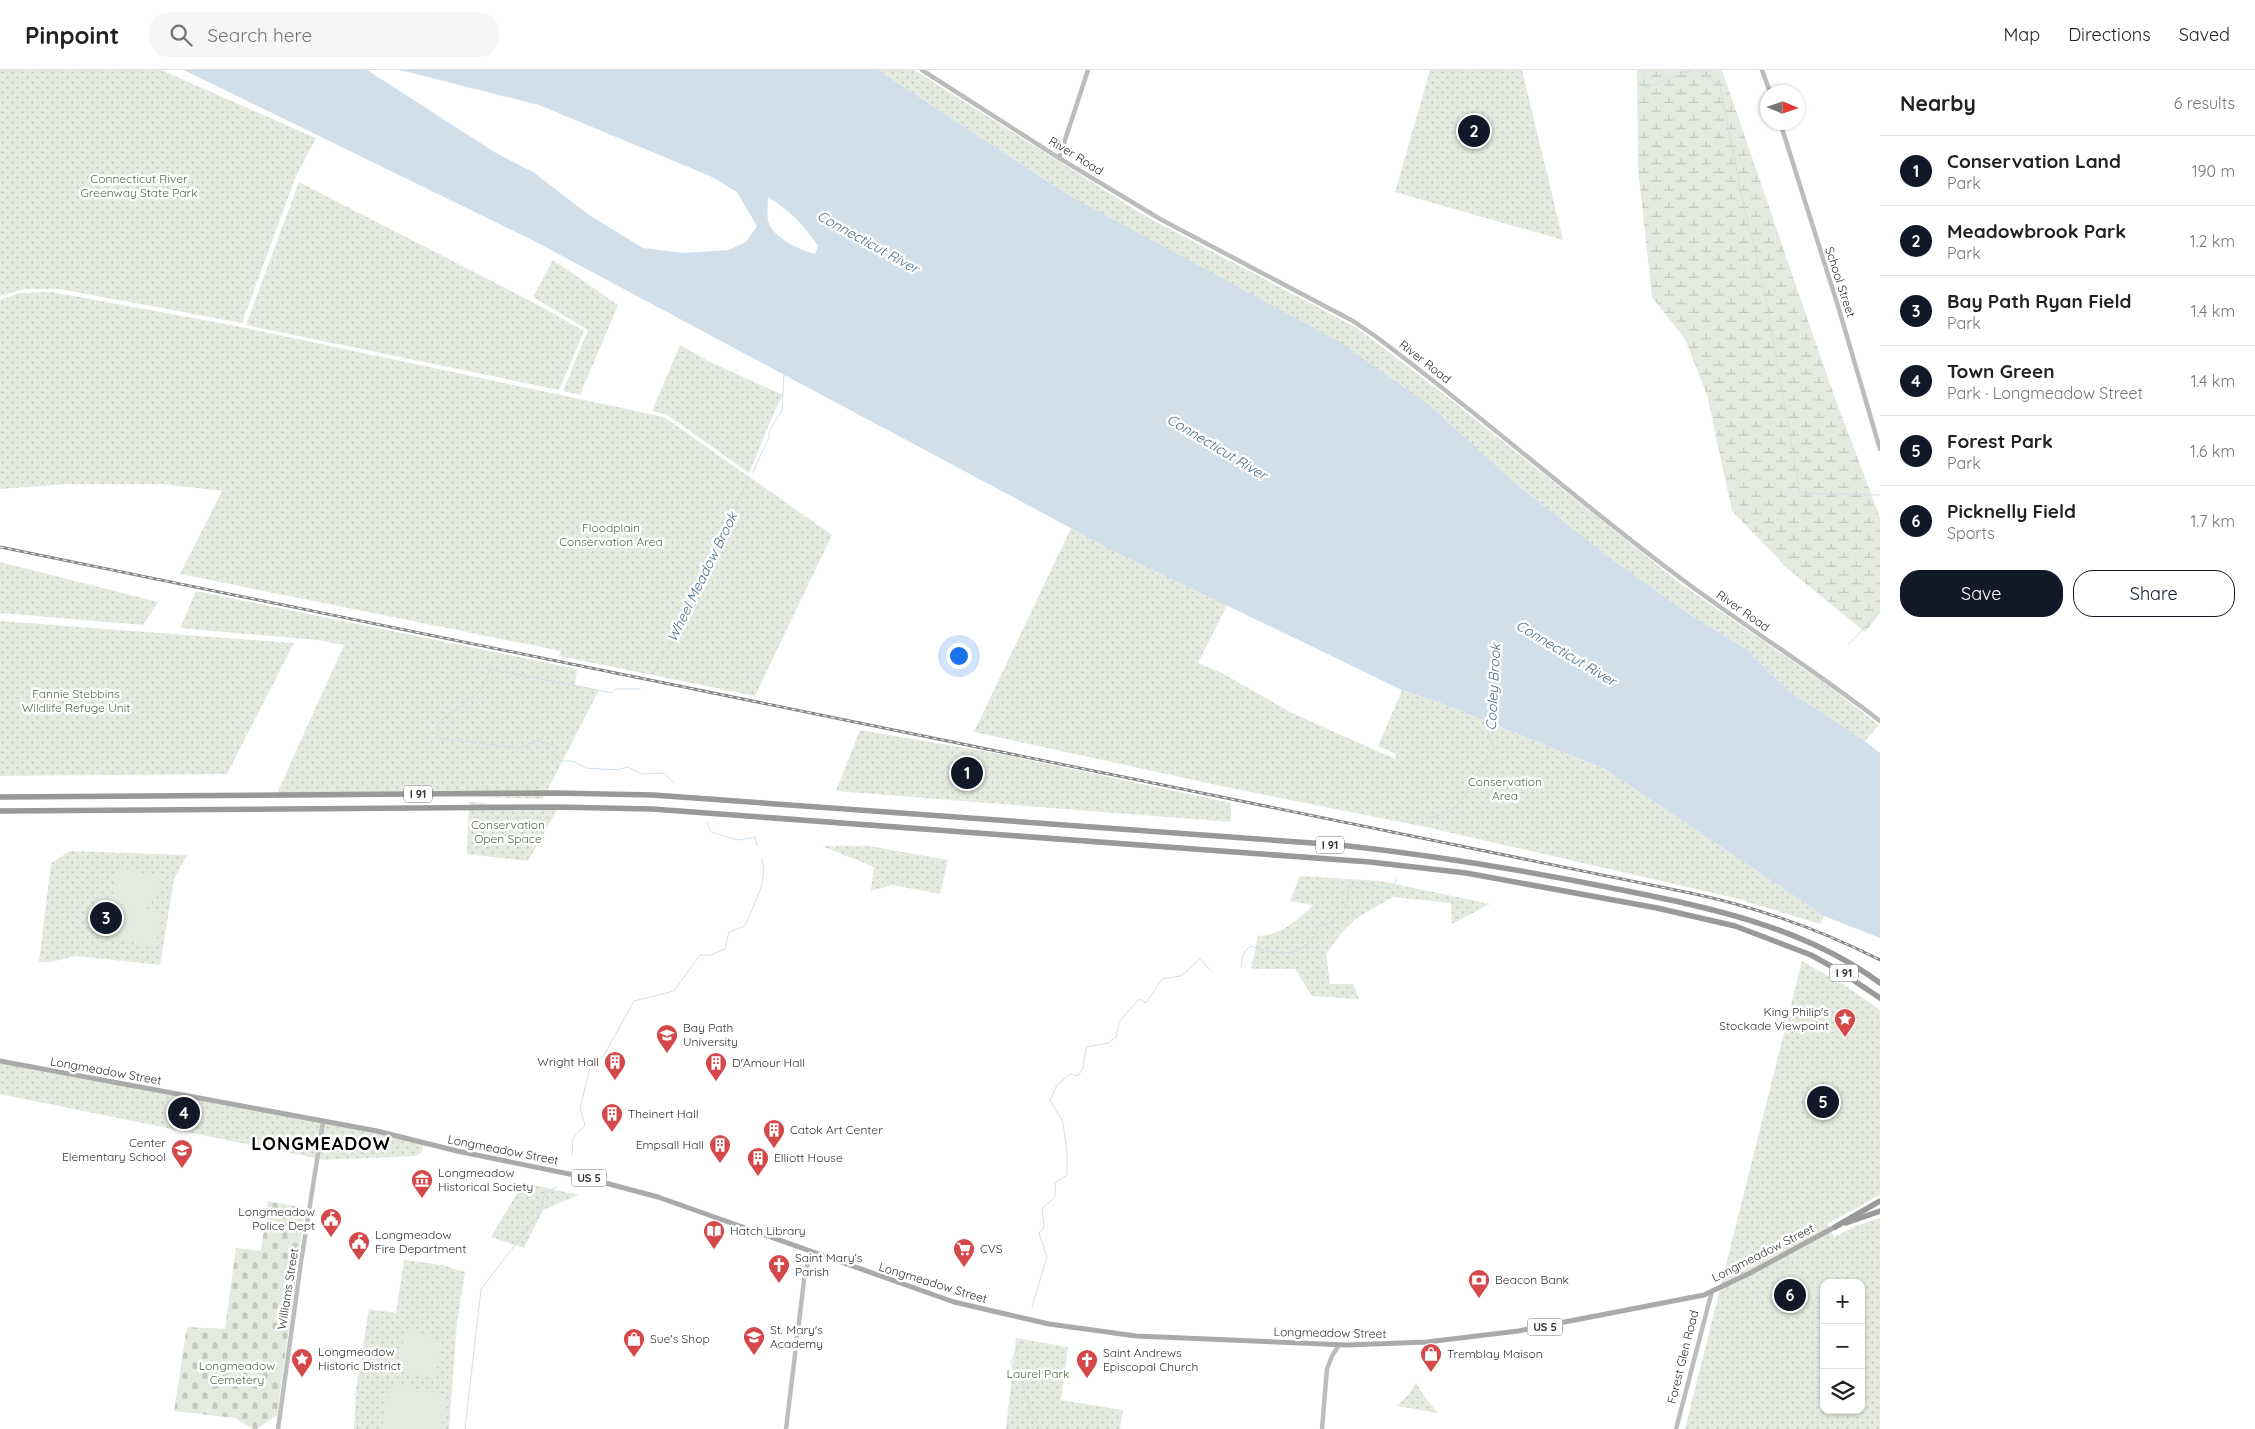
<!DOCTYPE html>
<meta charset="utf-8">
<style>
:root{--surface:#fff;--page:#f6f6f6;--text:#222;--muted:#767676;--line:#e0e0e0;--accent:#111827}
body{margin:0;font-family:Quicksand,sans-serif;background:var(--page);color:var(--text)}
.controls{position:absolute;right:15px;bottom:15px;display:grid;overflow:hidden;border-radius:10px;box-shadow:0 1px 4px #0004}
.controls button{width:45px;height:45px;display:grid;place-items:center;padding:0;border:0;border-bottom:1px solid var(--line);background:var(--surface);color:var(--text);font:25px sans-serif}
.compass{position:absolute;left:1760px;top:15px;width:45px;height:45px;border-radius:50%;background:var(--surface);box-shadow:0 1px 4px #0004;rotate:92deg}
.you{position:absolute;left:958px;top:585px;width:18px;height:18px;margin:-12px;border:4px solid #fff;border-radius:50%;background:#1a73e8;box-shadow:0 0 0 8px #1a73e833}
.badge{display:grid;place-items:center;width:32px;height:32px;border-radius:50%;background:var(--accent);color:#fff;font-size:16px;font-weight:700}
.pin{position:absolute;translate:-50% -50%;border:2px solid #fff;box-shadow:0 1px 5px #0006}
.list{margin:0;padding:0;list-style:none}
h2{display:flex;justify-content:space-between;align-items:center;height:65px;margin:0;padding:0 20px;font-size:21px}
h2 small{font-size:16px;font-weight:400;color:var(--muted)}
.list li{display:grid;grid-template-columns:32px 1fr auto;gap:15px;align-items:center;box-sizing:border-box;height:70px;padding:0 20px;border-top:1px solid var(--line)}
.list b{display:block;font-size:19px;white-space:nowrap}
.list p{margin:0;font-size:16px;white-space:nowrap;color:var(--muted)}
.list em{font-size:16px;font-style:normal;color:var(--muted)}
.actions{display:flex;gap:10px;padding:15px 20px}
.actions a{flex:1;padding:11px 0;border:1px solid var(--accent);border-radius:20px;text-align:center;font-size:18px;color:var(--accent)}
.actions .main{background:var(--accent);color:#fff}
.icon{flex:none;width:28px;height:28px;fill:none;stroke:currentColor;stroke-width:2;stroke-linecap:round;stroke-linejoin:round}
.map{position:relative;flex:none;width:1880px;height:1359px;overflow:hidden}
header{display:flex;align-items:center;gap:30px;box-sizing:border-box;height:70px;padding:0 25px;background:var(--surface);border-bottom:1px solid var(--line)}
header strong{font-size:24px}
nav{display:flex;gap:28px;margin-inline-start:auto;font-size:18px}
.search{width:350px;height:45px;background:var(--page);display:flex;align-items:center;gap:12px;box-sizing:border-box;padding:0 18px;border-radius:20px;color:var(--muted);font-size:19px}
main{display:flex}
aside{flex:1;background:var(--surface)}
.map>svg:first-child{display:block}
.wetland{fill:url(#wetland-marsh)}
.cemetery{fill:url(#cemetery-stones)}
.park{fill:url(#park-dots);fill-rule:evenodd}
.garden{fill:#e4eadf}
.water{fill:#d1dfeb;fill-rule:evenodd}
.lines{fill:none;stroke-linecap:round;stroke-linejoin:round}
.stream{stroke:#d1dfeb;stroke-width:1}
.secondary{stroke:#bcbcbc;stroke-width:4.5}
.primary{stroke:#aaa;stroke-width:5}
.highway{stroke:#999;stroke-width:5.5}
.rail-casing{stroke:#878787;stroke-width:3}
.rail{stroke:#fff;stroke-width:1;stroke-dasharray:4;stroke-linecap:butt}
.labels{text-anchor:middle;stroke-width:5;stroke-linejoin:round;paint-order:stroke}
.shield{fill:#fff;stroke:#707070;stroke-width:1}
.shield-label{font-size:11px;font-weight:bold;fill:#323232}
.street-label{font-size:12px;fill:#323232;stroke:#fff}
.park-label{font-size:12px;fill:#536a43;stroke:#fff}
.poi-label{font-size:12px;fill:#323232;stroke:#fff;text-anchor:start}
.water-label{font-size:14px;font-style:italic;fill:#476e8d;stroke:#fff}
.district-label{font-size:18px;font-weight:bold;letter-spacing:1px;fill:#000;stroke:#fff}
</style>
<header>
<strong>Pinpoint</strong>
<div class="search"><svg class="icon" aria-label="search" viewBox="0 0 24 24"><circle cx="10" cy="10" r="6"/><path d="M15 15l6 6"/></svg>Search here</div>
<nav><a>Map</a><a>Directions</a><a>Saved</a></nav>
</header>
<main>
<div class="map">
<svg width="1880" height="1359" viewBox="0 0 1880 1359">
<defs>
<pattern id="wetland-marsh" width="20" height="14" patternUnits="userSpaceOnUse" patternTransform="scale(1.25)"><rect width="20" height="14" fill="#e4eadf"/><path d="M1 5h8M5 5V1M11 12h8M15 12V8" fill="none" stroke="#c4c9c0"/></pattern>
<pattern id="cemetery-stones" width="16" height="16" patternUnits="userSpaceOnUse" patternTransform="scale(1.25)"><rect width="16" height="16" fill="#e4eadf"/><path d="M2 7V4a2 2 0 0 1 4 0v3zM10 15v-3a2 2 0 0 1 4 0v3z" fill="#c4c9c0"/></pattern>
<pattern id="park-dots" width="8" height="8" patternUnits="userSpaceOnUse" patternTransform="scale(1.25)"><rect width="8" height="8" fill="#e4eadf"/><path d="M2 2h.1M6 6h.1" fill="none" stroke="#c4c9c0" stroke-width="1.8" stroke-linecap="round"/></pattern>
</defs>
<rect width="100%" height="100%" fill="#fff"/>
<path class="wetland" d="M1637 0H1721L1724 6 1832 320 1880 447V543L1865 562 1788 499 1732 441 1707 325 1685 269 1652 227 1638 98Z"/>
<path class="cemetery" d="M268 1131 305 1138 277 1345 257 1359H253L235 1348 174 1341 187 1257 225 1259 236 1178 261 1181Z"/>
<g class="park">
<path d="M0 0H161L316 68 296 106 242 253 60 219H25L0 226Z"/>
<path d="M878 0H914L1147 147 1357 258 1441 322 1681 514 1830 617 1879 655 1865 671 1790 622 1746 579 1683 540 1613 490 1517 415 1432 337 1070 126Z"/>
<path d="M1430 0H1522L1563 170 1395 122Z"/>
<path d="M299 112 540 236 584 261 559 320 246 255Z"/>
<path d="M553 190 618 235 580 325 563 321 588 260 533 227Z"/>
<path d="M52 222 236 256 664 347 832 465 755 626 559 586 561 581 180 504 222 421 161 414H70L0 419V230L19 223Z"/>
<path d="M680 275 710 292 783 325 775 340 749 403 666 344 652 341Z"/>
<path d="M1071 458 1227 535 1198 593 1222 603 1292 643 1395 689 1396 684 1378 676 1402 620 1441 633 1605 699 1824 846 1820 854 1731 827 1426 757 1235 719 974 662Z"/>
<path d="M0 492 158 532 143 555 0 543Z"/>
<path d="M196 521 577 599 575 615 599 620 543 729 451 726 275 728 344 575 317 570 180 558Z"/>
<path d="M0 551 294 573 227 704 0 706Z"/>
<path d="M860 660 1006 685 1231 733V752L836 721Z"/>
<path d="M469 732 557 740 528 791 467 784Z"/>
<path d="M822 776H869L948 790 940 824 892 815 871 821 874 797Z"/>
<path d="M70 781 187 785 174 809 160 895 76 886 51 892H39L51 793Z"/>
<path d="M1300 806 1381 811 1490 834 1452 854 1451 833 1393 827 1357 848 1343 861 1326 884 1330 914H1353L1359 929 1312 926 1295 899H1251L1258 866C1281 865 1298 850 1313 835L1290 831Z"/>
<path d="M1802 891 1846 916 1880 940V1125L1827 1154 1834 1167 1856 1156 1880 1148V1359H1685ZM1824 1213H1861V1340H1824Z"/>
<path d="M0 991 200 1028 424 1073 421 1083 416 1086 325 1090 0 1024Z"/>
<path d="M523 1113 579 1125 543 1140 524 1178 491 1167Z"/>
<path d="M404 1190 442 1195 465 1202 457 1253 449 1359H354L356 1319 369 1239 396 1243Z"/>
<path d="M1016 1268 1068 1277 1061 1330 1123 1340 1120 1359H1006Z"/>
<path d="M1416 1313 1426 1329 1438 1343 1397 1336 1408 1325Z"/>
</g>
<g class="garden">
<path d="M123 800 162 807 156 826 145 839 161 842 155 876 94 864 100 831 112 833 117 803Z"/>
<path d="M1796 1199 1814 1220V1229L1793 1250 1785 1245 1765 1224C1767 1218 1788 1202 1796 1199Z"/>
<path d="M406 1260 437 1269 441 1277 435 1308C422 1306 404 1306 397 1294Z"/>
<path d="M390 1313 446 1325 442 1359H382Z"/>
</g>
<path class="water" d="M184 0H367L496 83 533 102 589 145 643 178 683 183 729 180 746 172 757 156 737 122 710 106 539 35 400 0H878L1070 126 1338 271 1432 337 1517 415 1613 490 1683 540 1746 579 1790 622 1865 671 1880 683V868L1824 846 1605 699 1441 633 1402 620 1108 478 536 172ZM768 127C787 138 806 157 818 176L815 184C800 180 773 168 768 151 767 144 768 134 768 127Z"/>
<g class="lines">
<g class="stream">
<path d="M1643 0 1645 18 1692 0"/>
<path d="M1697 0 1720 15 1743 132 1763 213 1800 423 1880 425"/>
<path d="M753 402 769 367V361L782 340 784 305"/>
<path d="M1849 574 1880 541"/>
<path d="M653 604 686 545 689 532 749 408"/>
<path d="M640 619H616L612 623 490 599 481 620 438 653V668L519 678 538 670 555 676V685L562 691H573L586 698 617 700 628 697 641 704 664 703 674 713"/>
<path d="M1427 748C1462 741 1461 731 1477 704 1483 695 1489 687 1495 678L1488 662 1489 651"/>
<path d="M707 752 711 762 738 770 755 767 757 776"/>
<path d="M1241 897 1243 884 1250 876C1279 885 1304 891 1319 856 1337 852 1340 844 1349 829L1347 817 1359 813 1392 819 1397 809"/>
<path d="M572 1085 573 1068 585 1055 580 1038 590 998 604 985 634 931 674 921 700 885H710L725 879 729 862 745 856C754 833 768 813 762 789"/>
<path d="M1032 1237 1047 1187 1039 1163 1044 1157 1042 1139C1052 1127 1057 1133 1055 1113L1067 1105V1084L1063 1052 1050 1030 1057 1015 1070 1004 1078 1006 1083 998 1086 977 1108 973 1116 967 1119 952 1139 929 1146 933 1162 909 1181 906 1200 889 1211 901"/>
<path d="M1022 1269 1011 1292C1014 1305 1026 1315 1025 1328L1030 1335V1344L1042 1359"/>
<path d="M465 1359 481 1219 540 1143 545 1123 557 1117"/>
</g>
<g class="secondary">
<path d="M922 0 1059 88 1160 149 1353 251 1375 266C1476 341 1570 425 1671 501 1739 553 1812 598 1880 651"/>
<path d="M1762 0 1770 22"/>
<path d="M1780 52 1838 236 1880 379"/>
<path d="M1059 88 1088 0"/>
<path d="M278 1359 301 1192 323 1052"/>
<path d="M786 1359 805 1202 812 1183"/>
<path d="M1322 1359 1327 1299 1332 1286 1339 1275"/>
<path d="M1676 1359 1712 1221"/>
</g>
<path class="primary" d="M0 991 377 1061 457 1081 579 1106 658 1127 954 1232 1049 1254 1136 1266 1347 1275 1427 1272 1518 1261 1704 1225 1752 1202 1835 1157"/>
<g class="highway">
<path d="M0 727 556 723 653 725 1340 775C1432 785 1522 800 1612 818 1706 837 1801 855 1880 913"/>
<path d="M0 741 554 737 652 739 1370 792 1466 803 1657 838 1735 856 1811 885 1838 900 1880 928"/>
<path d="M1846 1153 1880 1141"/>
<path d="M1835 1157 1880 1131"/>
</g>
<g class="rail-casing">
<path id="rail" d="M0 477 1695 824C1759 838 1821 860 1880 890"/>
</g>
<use href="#rail" class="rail"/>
</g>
<defs>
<g id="sight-pin" transform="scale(1.125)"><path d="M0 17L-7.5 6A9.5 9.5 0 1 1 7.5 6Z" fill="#d5484a" stroke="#fff"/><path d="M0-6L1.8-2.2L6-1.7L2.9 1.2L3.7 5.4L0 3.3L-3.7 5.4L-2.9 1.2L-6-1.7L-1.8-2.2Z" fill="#fff"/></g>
<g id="university-pin" transform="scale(1.125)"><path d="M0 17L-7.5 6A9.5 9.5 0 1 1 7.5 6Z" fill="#d5484a" stroke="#fff"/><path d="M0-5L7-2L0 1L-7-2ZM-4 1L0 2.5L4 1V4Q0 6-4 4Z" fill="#fff"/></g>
<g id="building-pin" transform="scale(1.125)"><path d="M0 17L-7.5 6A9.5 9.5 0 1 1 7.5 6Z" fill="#d5484a" stroke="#fff"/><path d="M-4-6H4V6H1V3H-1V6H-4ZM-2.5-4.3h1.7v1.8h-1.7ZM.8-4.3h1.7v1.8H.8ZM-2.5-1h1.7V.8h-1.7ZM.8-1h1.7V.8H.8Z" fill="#fff"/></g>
<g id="school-pin" transform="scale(1.125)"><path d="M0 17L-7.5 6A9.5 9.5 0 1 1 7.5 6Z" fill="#d5484a" stroke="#fff"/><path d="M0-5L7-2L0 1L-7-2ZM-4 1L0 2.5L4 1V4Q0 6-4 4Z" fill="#fff"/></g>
<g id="museum-pin" transform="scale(1.125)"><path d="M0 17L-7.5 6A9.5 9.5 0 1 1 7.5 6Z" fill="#d5484a" stroke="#fff"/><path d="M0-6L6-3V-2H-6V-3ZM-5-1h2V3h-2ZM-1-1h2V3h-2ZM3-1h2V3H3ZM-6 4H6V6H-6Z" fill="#fff"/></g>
<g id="civic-pin" transform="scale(1.125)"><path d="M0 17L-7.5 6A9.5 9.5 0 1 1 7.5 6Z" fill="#d5484a" stroke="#fff"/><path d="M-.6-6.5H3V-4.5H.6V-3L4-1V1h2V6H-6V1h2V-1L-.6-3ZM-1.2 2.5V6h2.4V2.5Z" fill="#fff"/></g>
<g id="library-pin" transform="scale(1.125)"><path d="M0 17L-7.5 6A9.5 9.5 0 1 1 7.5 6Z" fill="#d5484a" stroke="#fff"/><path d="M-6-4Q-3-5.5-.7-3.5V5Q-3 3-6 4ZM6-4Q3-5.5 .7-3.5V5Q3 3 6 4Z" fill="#fff"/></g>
<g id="supermarket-pin" transform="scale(1.125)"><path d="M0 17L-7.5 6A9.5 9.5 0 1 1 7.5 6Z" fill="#d5484a" stroke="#fff"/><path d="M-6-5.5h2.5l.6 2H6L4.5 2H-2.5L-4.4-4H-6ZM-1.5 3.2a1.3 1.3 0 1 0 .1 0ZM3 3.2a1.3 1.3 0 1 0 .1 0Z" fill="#fff"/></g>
<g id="church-pin" transform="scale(1.125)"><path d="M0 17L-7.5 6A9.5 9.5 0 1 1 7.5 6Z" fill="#d5484a" stroke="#fff"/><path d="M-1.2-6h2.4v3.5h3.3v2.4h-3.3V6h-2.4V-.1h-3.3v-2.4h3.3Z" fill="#fff"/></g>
<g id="bank-pin" transform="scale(1.125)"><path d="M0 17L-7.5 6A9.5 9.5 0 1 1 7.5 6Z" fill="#d5484a" stroke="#fff"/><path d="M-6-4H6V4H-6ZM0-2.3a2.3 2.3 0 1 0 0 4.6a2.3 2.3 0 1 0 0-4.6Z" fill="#fff"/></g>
<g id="shop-pin" transform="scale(1.125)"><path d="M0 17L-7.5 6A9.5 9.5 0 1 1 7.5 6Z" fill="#d5484a" stroke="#fff"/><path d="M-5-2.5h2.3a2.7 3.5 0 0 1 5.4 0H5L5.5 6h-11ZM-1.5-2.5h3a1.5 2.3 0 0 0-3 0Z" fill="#fff"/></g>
</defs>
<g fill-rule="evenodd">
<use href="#sight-pin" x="1845" y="949"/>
<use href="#university-pin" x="667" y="965"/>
<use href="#building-pin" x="615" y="992"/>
<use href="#building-pin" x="716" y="993"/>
<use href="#building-pin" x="612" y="1044"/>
<use href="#building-pin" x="774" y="1060"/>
<use href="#building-pin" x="720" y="1075"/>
<use href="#school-pin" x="182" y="1080"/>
<use href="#building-pin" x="758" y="1088"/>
<use href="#museum-pin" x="422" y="1110"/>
<use href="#civic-pin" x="331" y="1149"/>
<use href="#library-pin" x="714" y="1161"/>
<use href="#civic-pin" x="359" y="1172"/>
<use href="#supermarket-pin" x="964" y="1179"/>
<use href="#church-pin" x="779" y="1195"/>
<use href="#bank-pin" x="1479" y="1210"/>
<use href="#school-pin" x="754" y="1267"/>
<use href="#shop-pin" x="634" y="1269"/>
<use href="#shop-pin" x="1431" y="1284"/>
<use href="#sight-pin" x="302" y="1289"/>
<use href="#church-pin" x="1087" y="1290"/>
</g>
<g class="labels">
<g class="shield">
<rect x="404" y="715.5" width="28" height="17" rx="4"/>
<rect x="1316" y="766.5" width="28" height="17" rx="4"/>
<rect x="1830" y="894.5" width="28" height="17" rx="4"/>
<rect x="571.5" y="1099.5" width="35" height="17" rx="4"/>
<rect x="1527.5" y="1248.5" width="35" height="17" rx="4"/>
</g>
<g class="shield-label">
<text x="418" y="728">I 91</text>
<text x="1330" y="779">I 91</text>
<text x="1844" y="907">I 91</text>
<text x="589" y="1112">US 5</text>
<text x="1545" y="1261">US 5</text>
</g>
<g class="street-label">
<text transform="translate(1076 86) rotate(32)" y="4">River Road</text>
<text transform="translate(1840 212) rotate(72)" y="4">School Street</text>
<text transform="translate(1425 292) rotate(38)" y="4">River Road</text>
<text transform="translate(1743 541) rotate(35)" y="4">River Road</text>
<text transform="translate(106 1001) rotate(10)" y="4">Longmeadow Street</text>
<text transform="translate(503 1080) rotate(11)" y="4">Longmeadow Street</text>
<text transform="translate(1763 1183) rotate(-27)" y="4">Longmeadow Street</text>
<text transform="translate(933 1213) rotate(17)" y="4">Longmeadow Street</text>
<text transform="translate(288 1219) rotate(-81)" y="4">Williams Street</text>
<text transform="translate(1330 1263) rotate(1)" y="4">Longmeadow Street</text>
<text transform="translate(1683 1287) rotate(-76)" y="4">Forest Glen Road</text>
</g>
<g class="park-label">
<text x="139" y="113">Connecticut River<tspan x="139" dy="14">Greenway State Park</tspan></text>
<text x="611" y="462">Floodplain<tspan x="611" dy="14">Conservation Area</tspan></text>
<text x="76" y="628">Fannie Stebbins<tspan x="76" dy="14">Wildlife Refuge Unit</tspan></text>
<text x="1505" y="716">Conservation<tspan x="1505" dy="14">Area</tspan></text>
<text x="508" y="759">Conservation<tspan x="508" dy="14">Open Space</tspan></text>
<text x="237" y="1300">Longmeadow<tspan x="237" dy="14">Cemetery</tspan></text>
<text x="1038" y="1308">Laurel Park</text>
</g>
<g class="poi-label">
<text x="1829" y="946" text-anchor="end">King Philip's<tspan x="1829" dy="14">Stockade Viewpoint</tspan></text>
<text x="683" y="962">Bay Path<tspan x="683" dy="14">University</tspan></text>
<text x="599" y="996" text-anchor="end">Wright Hall</text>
<text x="732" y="997">D'Amour Hall</text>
<text x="628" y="1048">Theinert Hall</text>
<text x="790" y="1064">Catok Art Center</text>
<text x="166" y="1077" text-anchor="end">Center<tspan x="166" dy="14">Elementary School</tspan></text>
<text x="704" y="1079" text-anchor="end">Empsall Hall</text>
<text x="774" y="1092">Elliott House</text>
<text x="438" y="1107">Longmeadow<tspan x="438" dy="14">Historical Society</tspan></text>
<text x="315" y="1146" text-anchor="end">Longmeadow<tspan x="315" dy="14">Police Dept</tspan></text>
<text x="730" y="1165">Hatch Library</text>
<text x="375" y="1169">Longmeadow<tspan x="375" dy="14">Fire Department</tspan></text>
<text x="980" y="1183">CVS</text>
<text x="795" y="1192">Saint Mary’s<tspan x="795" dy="14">Parish</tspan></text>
<text x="1495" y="1214">Beacon Bank</text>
<text x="770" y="1264">St. Mary's<tspan x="770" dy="14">Academy</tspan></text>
<text x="650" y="1273">Sue's Shop</text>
<text x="318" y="1286">Longmeadow<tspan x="318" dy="14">Historic District</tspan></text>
<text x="1103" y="1287">Saint Andrews<tspan x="1103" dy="14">Episcopal Church</tspan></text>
<text x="1447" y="1288">Tremblay Maison</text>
</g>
<g class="water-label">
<text transform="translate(868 172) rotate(29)" y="5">Connecticut River</text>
<text transform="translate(1217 377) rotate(31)" y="5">Connecticut River</text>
<text transform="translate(702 507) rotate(-64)" y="5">Wheel Meadow Brook</text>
<text transform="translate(1566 583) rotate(31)" y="5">Connecticut River</text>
<text transform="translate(1493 617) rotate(-87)" y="5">Cooley Brook</text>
</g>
<g class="district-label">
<text x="321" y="1080">LONGMEADOW</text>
</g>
</g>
</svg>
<div class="controls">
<button>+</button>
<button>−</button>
<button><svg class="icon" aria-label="layers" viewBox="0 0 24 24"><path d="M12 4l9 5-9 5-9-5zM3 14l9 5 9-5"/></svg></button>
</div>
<svg class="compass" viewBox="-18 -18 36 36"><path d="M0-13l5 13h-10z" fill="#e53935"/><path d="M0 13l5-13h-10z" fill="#767676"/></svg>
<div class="you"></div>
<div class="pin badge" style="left:967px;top:703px">1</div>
<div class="pin badge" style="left:1474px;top:61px">2</div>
<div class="pin badge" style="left:106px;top:848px">3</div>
<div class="pin badge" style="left:184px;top:1043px">4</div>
<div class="pin badge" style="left:1823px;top:1032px">5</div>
<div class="pin badge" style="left:1790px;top:1225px">6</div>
</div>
<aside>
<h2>Nearby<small>6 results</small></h2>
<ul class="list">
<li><span class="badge">1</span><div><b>Conservation Land</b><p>Park</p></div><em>190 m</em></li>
<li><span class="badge">2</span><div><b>Meadowbrook Park</b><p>Park</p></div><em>1.2 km</em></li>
<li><span class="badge">3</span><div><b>Bay Path Ryan Field</b><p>Park</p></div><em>1.4 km</em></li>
<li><span class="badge">4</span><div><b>Town Green</b><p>Park · Longmeadow Street</p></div><em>1.4 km</em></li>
<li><span class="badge">5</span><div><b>Forest Park</b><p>Park</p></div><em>1.6 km</em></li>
<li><span class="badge">6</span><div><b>Picknelly Field</b><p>Sports</p></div><em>1.7 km</em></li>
</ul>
<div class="actions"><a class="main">Save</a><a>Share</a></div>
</aside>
</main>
